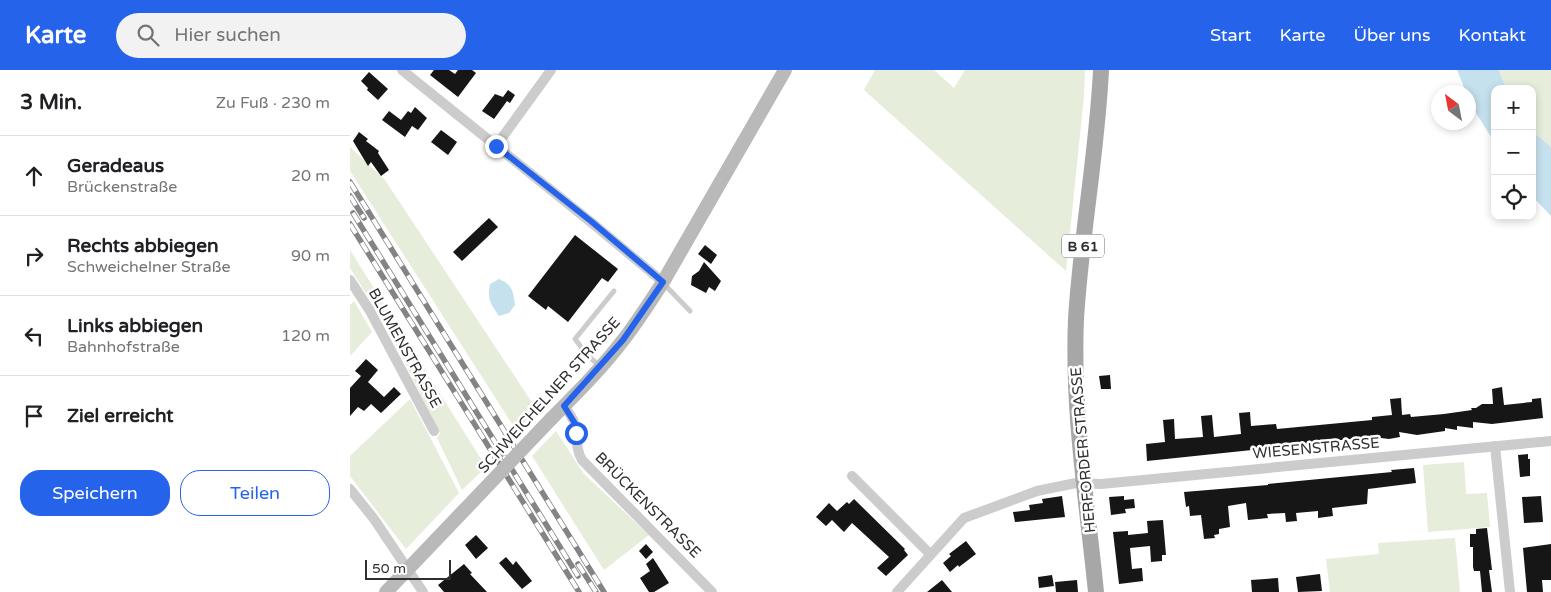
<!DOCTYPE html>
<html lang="de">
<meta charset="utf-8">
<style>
:root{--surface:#fff;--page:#f2f2f2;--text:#202124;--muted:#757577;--line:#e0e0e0;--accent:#2563eb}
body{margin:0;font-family:"Varela Round",sans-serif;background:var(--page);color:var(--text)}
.controls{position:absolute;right:15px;top:15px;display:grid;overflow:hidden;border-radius:10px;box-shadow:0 2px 8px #0003}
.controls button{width:45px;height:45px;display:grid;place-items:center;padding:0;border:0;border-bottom:1px solid var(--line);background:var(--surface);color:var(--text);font:25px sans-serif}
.compass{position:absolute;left:1081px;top:15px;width:45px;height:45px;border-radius:50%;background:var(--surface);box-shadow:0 2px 8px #0003;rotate:328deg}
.scale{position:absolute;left:15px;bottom:12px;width:86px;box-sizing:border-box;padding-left:5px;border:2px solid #2f2f2f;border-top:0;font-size:14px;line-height:18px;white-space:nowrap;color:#2f2f2f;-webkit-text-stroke:4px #fff;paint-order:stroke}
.stop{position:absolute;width:15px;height:15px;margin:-11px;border:4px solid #2563eb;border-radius:50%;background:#fff}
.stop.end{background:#2563eb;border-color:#fff;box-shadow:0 1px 5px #0008}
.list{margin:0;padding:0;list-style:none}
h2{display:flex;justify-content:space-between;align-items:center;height:65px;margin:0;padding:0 20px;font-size:21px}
h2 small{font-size:16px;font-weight:400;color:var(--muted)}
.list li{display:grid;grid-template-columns:32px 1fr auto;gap:15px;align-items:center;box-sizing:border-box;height:80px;padding:0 20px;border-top:1px solid var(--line)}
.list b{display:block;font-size:19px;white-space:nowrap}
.list p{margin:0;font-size:16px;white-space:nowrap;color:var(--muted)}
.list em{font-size:16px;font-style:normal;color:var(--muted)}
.actions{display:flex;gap:10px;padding:15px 20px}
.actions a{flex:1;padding:11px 0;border:1px solid var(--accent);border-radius:20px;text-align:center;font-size:18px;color:var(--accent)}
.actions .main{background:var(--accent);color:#fff}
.icon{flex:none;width:28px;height:28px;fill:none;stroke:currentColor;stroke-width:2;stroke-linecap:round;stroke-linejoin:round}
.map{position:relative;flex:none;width:1201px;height:522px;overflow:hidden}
header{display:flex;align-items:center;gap:30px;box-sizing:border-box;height:70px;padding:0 25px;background:var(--accent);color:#fff}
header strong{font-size:24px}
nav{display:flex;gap:28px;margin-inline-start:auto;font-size:18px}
.search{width:350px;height:45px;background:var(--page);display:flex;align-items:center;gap:12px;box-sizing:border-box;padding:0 18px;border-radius:28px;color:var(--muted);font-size:19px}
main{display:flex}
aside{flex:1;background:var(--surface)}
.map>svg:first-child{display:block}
.green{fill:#e6eddb}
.water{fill:#c6e1ee}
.building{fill:#161616}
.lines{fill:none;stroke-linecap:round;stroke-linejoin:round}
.lane{stroke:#ccc;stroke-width:5}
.street{stroke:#ccc;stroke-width:10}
.secondary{stroke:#b9b9b9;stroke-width:14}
.primary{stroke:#a7a7a7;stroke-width:16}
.rail-casing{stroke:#848484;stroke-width:5.5}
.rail{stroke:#fff;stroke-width:4;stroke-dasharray:11;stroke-linecap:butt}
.secondary-bridge{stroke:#b9b9b9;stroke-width:14}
.route{stroke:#2563eb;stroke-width:6}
.labels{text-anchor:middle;stroke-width:5;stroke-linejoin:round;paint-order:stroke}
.shield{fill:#fff;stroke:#6d6d6d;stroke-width:1}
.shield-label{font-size:14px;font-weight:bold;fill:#2f2f2f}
.street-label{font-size:15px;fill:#2f2f2f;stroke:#fff}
</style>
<header>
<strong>Karte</strong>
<div class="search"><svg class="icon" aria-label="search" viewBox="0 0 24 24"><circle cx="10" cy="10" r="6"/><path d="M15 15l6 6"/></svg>Hier suchen</div>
<nav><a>Start</a><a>Karte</a><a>Über uns</a><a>Kontakt</a></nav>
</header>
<main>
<aside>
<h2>3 Min.<small>Zu Fuß · 230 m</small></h2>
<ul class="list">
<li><svg class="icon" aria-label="ahead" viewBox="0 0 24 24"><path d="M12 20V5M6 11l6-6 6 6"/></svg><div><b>Geradeaus</b><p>Brückenstraße</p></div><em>20 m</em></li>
<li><svg class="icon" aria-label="right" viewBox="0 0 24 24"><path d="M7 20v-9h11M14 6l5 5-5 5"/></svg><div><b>Rechts abbiegen</b><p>Schweichelner Straße</p></div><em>90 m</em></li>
<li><svg class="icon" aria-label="left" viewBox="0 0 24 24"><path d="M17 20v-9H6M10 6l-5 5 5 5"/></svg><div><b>Links abbiegen</b><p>Bahnhofstraße</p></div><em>120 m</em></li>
<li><svg class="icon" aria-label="arrive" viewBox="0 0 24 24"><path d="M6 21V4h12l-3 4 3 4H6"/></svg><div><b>Ziel erreicht</b></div></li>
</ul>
<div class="actions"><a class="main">Speichern</a><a>Teilen</a></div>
</aside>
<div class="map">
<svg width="1201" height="522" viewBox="0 0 1201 522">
<rect width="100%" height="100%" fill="#fff"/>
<g class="green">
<path d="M525 0H584L604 18 615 0H735L734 26 716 201 514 20Z"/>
<path d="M1149 0H1201V77L1182 61V19H1156Z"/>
<path d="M0 77 35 110 187 340 166 360 0 101Z"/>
<path d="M0 180 136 397 112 420 87 368 90 363 37 257 0 198Z"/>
<path d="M4 231 22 262 0 286V235Z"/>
<path d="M60 329 109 423 56 479 0 406V386Z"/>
<path d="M206 361 234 404 299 465 254 500 182 386Z"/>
<path d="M1114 392 1116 424 1137 423 1140 457 1078 462 1073 395Z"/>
<path d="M1105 468 1110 522H980L976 489 1029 484 1028 473Z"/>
</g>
<g class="water">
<path d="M1107 0H1149L1156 19H1145V73L1121 35 1119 30 1118 22H1116Z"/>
<path d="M1182 61 1201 77V146L1182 126Z"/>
<path d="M149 209C163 215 163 221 165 235L159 243 149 246C140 233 137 229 140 214Z"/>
</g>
<g class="building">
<path d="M84 0H99L105 4 108 0H122L126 3 108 27 80 5Z"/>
<path d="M19 2 38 19 28 30 17 20 18 18 11 11Z"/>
<path d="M158 20 165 25 160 33 157 31 144 49 132 41 145 24 153 27Z"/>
<path d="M65 37 77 48 68 60 62 56 55 67 32 50 39 41 51 50 58 41 61 43Z"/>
<path d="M91 60 107 72 98 85 81 72Z"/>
<path d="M9 62 18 69 16 71 29 81 28 83 39 100 31 106 21 92 18 96 3 71Z"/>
<path d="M139 148 148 157 112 191 103 182Z"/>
<path d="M225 165 268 199 258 212 252 208 218 252 198 236 196 240 178 226Z"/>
<path d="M355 175 367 185 361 194 348 184Z"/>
<path d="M354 192 371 211 365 221 359 217 356 223 341 215 342 206 349 201Z"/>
<path d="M16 289 28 300 18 312 34 327 44 317 51 324 31 343 21 334 14 341 8 337 0 346V318L11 306 5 301Z"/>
<path d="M760 305 761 319H751L749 306Z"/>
<path d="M1152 317 1154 335 1182 332V329L1191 328 1193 348 1142 354 1123 352V358L1107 356V360L1095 358V361L1067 365 1049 362 1050 367 1039 369 1031 368 1009 371V368L939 376 929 375V373L902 380 797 391 796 374 815 372 813 350 824 349 825 369 853 367 851 346 862 345 864 367 891 364 889 343 900 342 901 356 926 354 927 359 1022 350V347L1042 345 1040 329 1051 328 1052 345 1060 344 1061 347 1094 344 1122 340 1121 338H1126L1132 334H1143L1142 319Z"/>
<path d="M1178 384V389H1180V406L1170 407 1168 385Z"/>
<path d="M1064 398 1066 413 1018 419 1017 434 982 438 983 446 968 448V441L946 443 947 451 936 452 935 443 917 444 918 448 898 450 896 433 878 436 880 457 869 459V464L864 465 865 468 854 469 851 445 840 446 839 436 836 437 834 422 918 415V414L1042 402 1041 400Z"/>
<path d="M712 426 715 447 665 452 663 442 680 440 679 435 693 433 692 429Z"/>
<path d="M774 426V430L784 429 785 438 775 439 776 443 761 445 759 427Z"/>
<path d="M1191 426 1193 452 1174 453 1172 427Z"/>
<path d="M504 429 555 479 554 480 558 485 536 506 527 498 539 487 502 453 494 462 482 450 476 456 466 447 479 433 487 441 497 432 499 434Z"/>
<path d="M813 450 816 485H812V491L801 492 800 476 780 478 782 499 792 498 793 511 769 514 763 462 778 461V465L798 463 797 451Z"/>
<path d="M1137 458 1142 500H1139L1142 522H1132L1130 501H1124L1123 497V477H1120V464H1126V459Z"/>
<path d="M126 465 138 478 126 489 115 475Z"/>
<path d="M616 471 626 484 609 497 608 495 600 502 593 493 601 486 599 484Z"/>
<path d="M296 474 303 482 296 489 289 481Z"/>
<path d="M1201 474V510H1192L1193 522H1177L1173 478Z"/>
<path d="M156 487 163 495 166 491 182 511 172 519 149 493Z"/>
<path d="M303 488 319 513 304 522H299L290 508 300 501 296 494Z"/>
<path d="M114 494 122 503 120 504 137 522H94L88 515Z"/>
<path d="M970 504 972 521 948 522 946 507Z"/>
<path d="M702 505 704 516 689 518 688 507Z"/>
<path d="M928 508 929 522H902L901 510Z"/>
<path d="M592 510 602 522H577Z"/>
<path d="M727 510 728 522H706L705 512Z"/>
</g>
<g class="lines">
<g class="lane">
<path d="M314 214 340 241"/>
<path d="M250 296 238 286 225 269 264 221"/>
</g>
<g class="street">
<path d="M52 0 242 153 313 212"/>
<path d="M146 76 201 0"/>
<path d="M0 210 20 241 84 361"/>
<path d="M214 336C218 342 225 350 226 358 228 371 225 377 232 390L362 522"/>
<path d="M1145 376 1160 522"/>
<path d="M502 406 580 484"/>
<path d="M0 419 24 449 73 522"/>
<path d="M547 522 614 448 687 421 726 413 751 414 1201 371"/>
</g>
<g class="secondary">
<path d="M201 349C226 324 252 298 274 269 288 251 300 232 313 212L435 0"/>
<path d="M36 522 123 431"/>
</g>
<path class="primary" d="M746 522C737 432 722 341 726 249 731 166 747 84 751 0"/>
<g class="rail-casing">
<g id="rail">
<path d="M0 112 254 522"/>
<path d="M0 126 14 148"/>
<path d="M3 143 228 506"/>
<path d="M0 154 229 522"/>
<path d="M228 494 246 522"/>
</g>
</g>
<use href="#rail" class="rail"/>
<path class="secondary-bridge" d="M123 431 201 349"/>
</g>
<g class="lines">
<path class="route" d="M146 76 242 152 313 212 273 270 214 336 226 355V363"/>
</g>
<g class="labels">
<rect class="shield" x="712" y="164.5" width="42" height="23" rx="4"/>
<g class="shield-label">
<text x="733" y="181">B 61</text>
</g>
<g class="street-label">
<text transform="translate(55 278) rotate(61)" y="5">BLUMENSTRASSE</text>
<text transform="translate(199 325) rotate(-48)" y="5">SCHWEICHELNER STRASSE</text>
<text transform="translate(966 378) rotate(-5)" y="5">WIESENSTRASSE</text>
<text transform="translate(733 380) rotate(-95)" y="5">HERFORDER STRASSE</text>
<text transform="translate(298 435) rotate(45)" y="5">BRÜCKENSTRASSE</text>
</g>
</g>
</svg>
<div class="controls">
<button>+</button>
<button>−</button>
<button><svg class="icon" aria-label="locate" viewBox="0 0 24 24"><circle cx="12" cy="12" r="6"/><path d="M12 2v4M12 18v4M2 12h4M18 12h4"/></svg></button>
</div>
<svg class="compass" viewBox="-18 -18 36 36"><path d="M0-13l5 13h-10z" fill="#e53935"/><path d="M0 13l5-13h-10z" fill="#757577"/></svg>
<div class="scale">50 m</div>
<div class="stop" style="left:226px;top:363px"></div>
<div class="stop end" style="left:146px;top:76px"></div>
</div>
</main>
